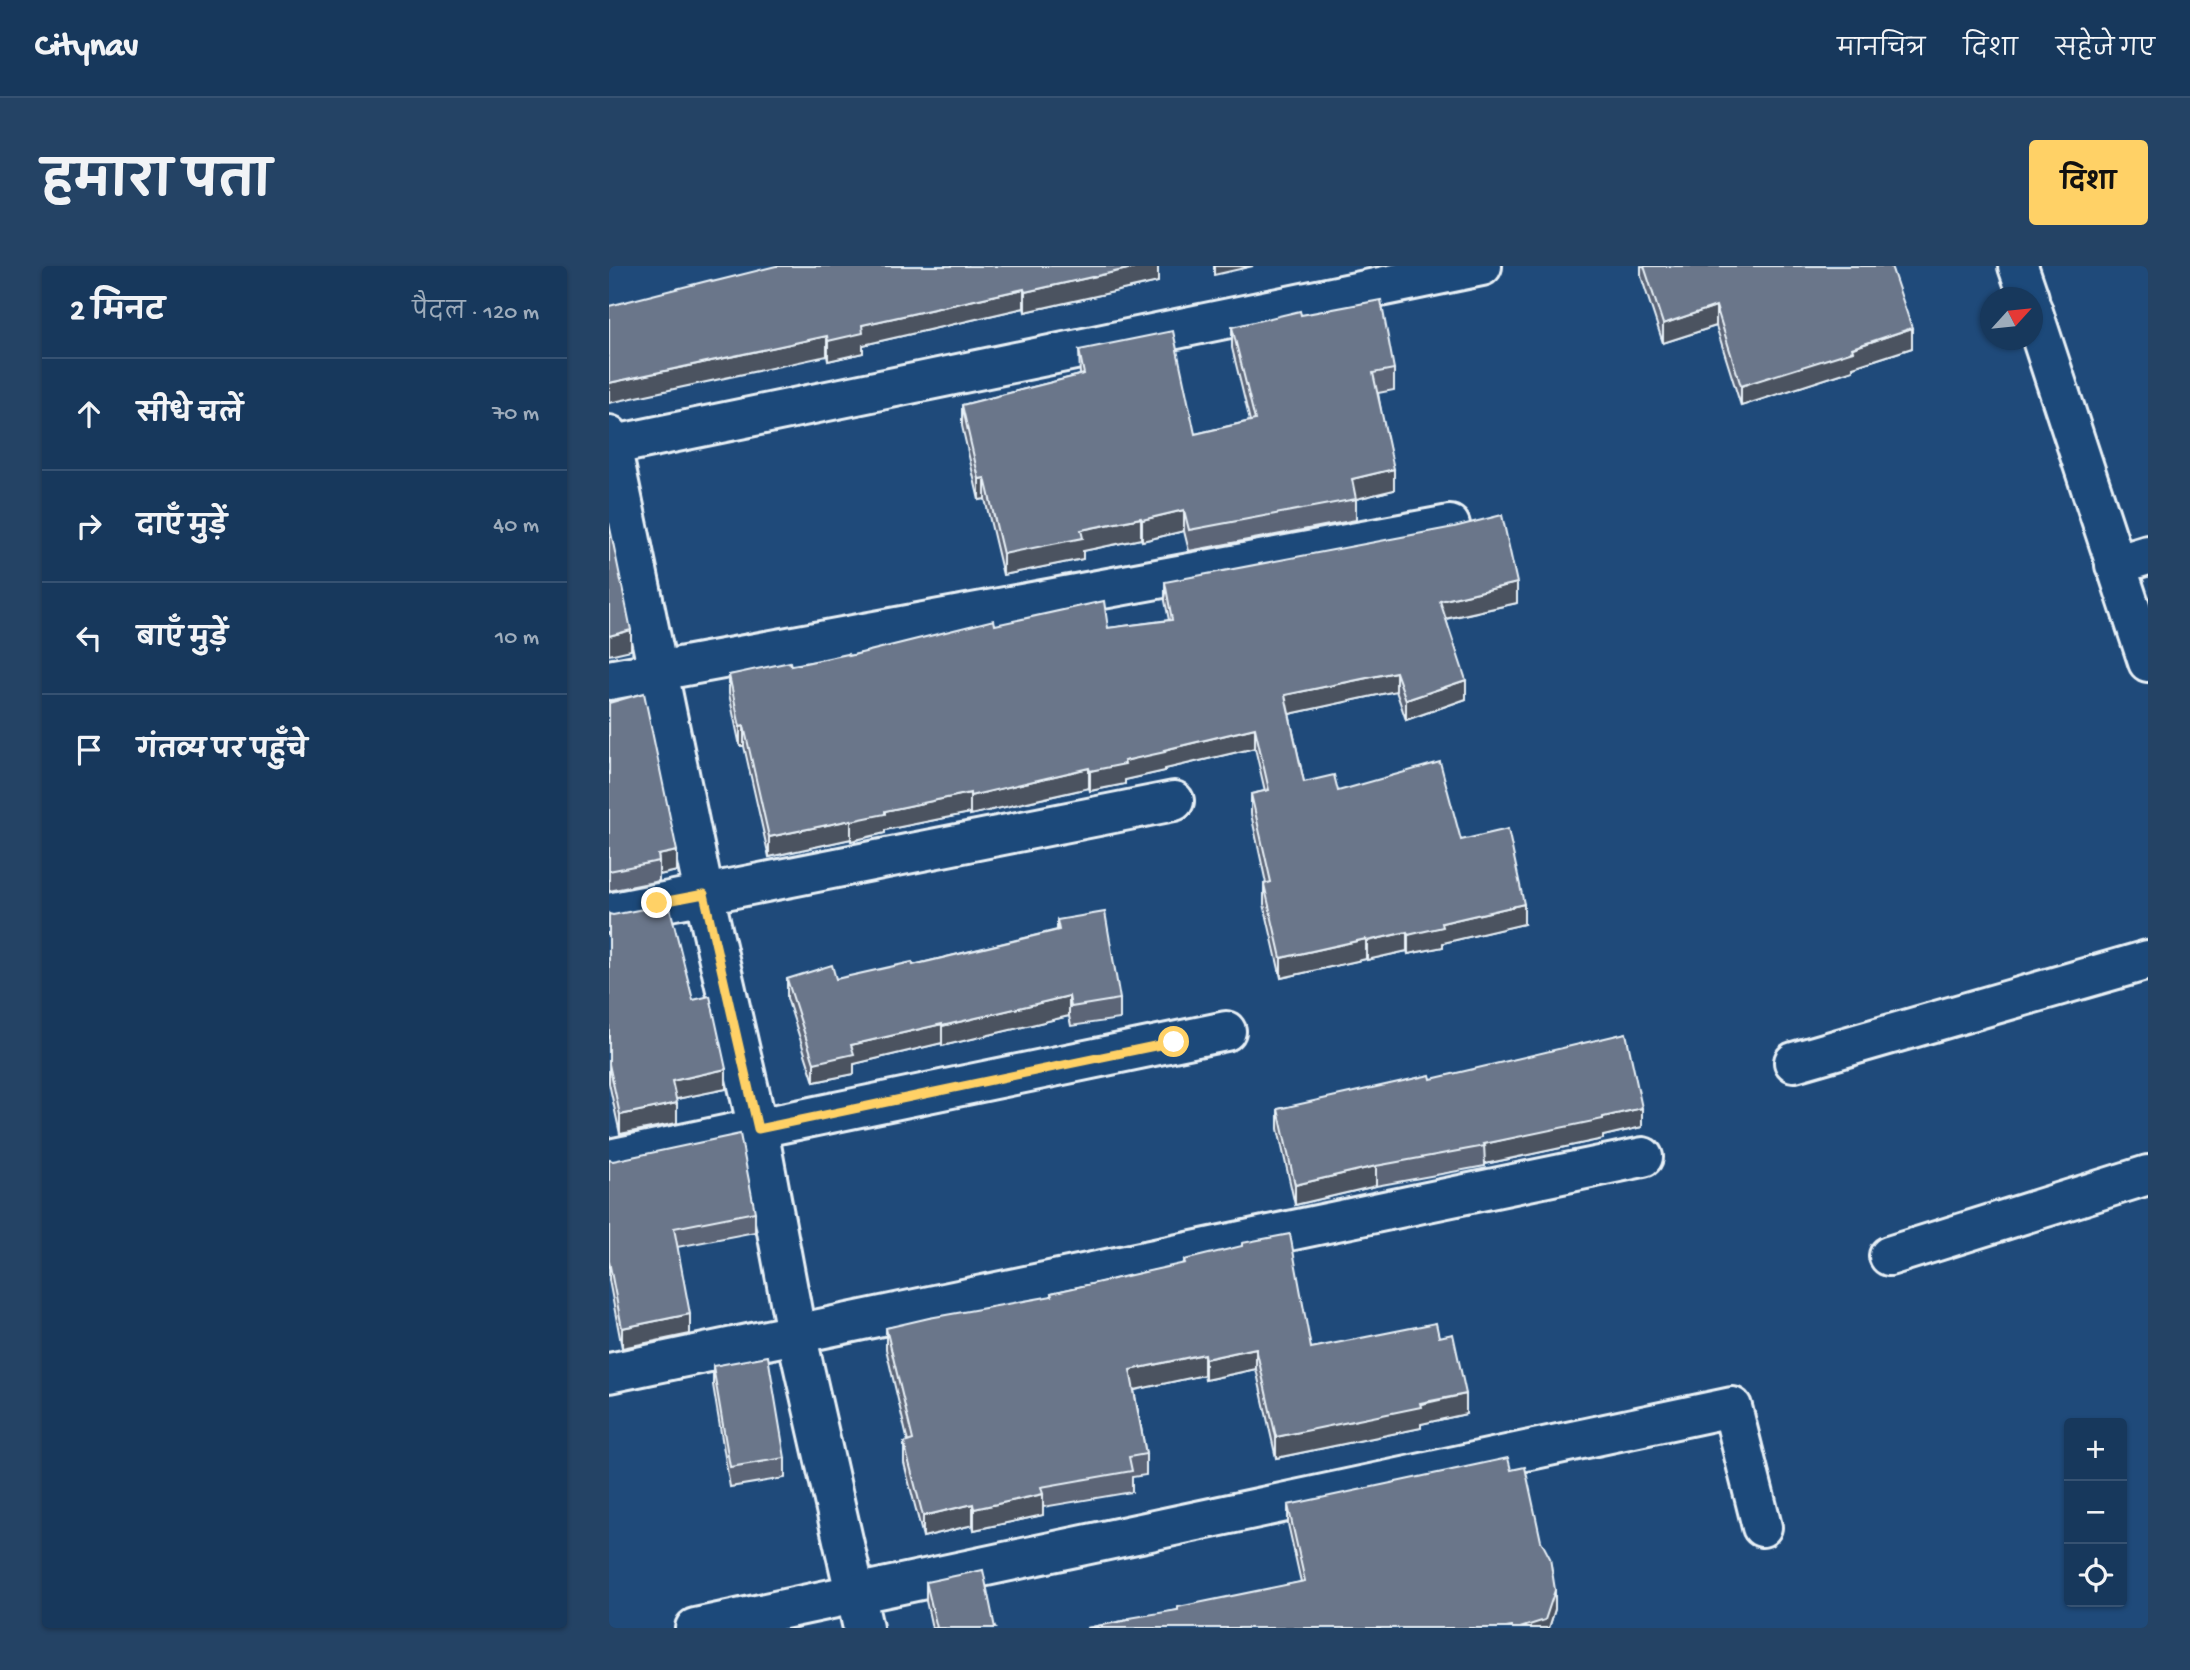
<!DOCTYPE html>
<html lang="hi">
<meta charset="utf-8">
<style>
:root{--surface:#17385c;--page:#244365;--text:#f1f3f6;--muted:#9eacbb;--line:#365272;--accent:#ffd166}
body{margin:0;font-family:"Gochi Hand","Playpen Sans Deva",sans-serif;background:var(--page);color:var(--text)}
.controls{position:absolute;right:21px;bottom:21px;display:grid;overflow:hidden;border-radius:7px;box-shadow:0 2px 5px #0004}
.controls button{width:63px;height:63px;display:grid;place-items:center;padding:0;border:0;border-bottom:2px solid var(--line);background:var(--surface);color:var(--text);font:35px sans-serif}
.compass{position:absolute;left:1371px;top:21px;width:63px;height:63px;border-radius:50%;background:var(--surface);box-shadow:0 2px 5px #0004;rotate:63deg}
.stop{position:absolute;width:21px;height:21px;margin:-16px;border:5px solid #ffd166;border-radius:50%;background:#fff}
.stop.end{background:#ffd166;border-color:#fff;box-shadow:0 2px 7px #0008}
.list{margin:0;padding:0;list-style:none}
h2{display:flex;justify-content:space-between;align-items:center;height:91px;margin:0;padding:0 28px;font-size:30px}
h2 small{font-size:23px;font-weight:400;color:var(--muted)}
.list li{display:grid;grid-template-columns:46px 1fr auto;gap:21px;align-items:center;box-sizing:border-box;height:112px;padding:0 28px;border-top:2px solid var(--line)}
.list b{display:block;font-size:26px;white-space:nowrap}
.list em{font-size:23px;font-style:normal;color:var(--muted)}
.icon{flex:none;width:38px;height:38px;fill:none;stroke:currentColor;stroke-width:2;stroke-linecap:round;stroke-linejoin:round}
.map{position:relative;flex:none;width:1539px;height:1362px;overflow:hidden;border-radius:7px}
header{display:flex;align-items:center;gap:42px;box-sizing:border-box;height:98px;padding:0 35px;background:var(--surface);border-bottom:2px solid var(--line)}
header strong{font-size:33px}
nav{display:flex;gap:38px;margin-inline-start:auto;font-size:24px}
.intro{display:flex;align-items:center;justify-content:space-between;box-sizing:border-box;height:168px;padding:0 42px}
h1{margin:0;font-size:49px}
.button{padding:18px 32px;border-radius:7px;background:var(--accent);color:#111;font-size:24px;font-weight:700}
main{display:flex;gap:42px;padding:0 42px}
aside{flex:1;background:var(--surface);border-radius:7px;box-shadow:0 2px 5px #0004}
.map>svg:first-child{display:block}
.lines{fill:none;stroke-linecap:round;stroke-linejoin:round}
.minor-casing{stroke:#e8f1f8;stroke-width:44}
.minor{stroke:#1f4a7a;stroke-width:38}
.wall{fill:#5c6577;stroke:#e8f1f8;stroke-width:2}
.shaded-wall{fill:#4b5361;stroke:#e8f1f8;stroke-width:2}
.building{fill:#6b768a;stroke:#e8f1f8;stroke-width:2}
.route{stroke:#ffd166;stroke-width:9}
</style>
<header>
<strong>Citynav</strong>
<nav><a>मानचित्र</a><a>दिशा</a><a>सहेजे गए</a></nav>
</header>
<div class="intro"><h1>हमारा पता</h1><a class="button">दिशा</a></div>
<main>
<aside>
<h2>2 मिनट<small>पैदल · 120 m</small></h2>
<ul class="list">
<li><svg class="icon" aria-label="ahead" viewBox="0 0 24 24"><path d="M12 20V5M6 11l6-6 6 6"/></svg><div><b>सीधे चलें</b></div><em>70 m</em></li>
<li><svg class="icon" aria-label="right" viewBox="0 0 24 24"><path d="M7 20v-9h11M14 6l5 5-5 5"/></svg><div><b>दाएँ मुड़ें</b></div><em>40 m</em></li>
<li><svg class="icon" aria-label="left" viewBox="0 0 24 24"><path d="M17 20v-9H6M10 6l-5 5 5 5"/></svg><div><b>बाएँ मुड़ें</b></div><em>10 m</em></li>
<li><svg class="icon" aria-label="arrive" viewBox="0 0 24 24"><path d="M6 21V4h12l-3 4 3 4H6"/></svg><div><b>गंतव्य पर पहुँचे</b></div></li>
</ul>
</aside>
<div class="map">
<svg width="1539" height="1362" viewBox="0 0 1539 1362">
<rect width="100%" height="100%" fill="#1f4a7a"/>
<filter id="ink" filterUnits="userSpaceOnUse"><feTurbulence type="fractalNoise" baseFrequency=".0143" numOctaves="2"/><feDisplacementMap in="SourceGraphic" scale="14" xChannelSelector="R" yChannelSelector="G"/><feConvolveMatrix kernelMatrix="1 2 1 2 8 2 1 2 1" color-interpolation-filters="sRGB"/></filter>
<g filter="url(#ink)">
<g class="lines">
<g class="minor-casing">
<g id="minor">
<path d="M1409 0 1420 32"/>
<path d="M1423 43 1539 396"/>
<path d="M0 169 95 628 149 863 187 1067 254 1362"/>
<path d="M0 180 873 0"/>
<path d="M1506 299 1539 289"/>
<path d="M0 414 841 259"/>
<path d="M0 647 565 535"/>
<path d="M1185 796 1539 694"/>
<path d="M0 893 617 765"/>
<path d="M1280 990 1539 909"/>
<path d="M0 1107 1034 891"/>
<path d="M86 1362 1123 1141 1153 1261"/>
</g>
</g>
<use href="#minor" class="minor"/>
</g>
<g class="wall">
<path d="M549 0V16L416 46 415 42 254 79V87L219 95 218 90 103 16Z"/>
<path d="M1032 0H1282L1303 82 1244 101V104L1132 140 1107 60 1054 77 1032 10Z"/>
<path d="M692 49 785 103V124L769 127 785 224 747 233V254L580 285 575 265 533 275 532 273 474 285V293L394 309 376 233 370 234 353 160V139L471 109 470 84 586 168 641 155 623 82V61Z"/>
<path d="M556 316 908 337 837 353 857 433 797 454 787 425 680 448 695 516 729 525 852 574 915 658 834 677V681L799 688 798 685 758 694 757 693 672 712 655 638V618L657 617 642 548V528L656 525 646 482 556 503V505L516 514V518L481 525 480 522 361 549V547L276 564V567L242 575V573L160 591 135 480H131L120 428V409L240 390 386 359 499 362 560 354 556 335Z"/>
<path d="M0 437 68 605 50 609V615L0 625Z"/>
<path d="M0 648 84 734 117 823 67 833 68 857 11 868 0 817Z"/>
<path d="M448 654 511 733V753L462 760 460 750 333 780V777L245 798V808L205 816 178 732V713H227L304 699 448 664Z"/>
<path d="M822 813 1033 861 994 870V873L876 898V900L767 920 686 939 669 863V843Z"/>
<path d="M0 894 146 946V966L68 981 81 1068 13 1082 0 1014Z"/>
<path d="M575 994 702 1082 830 1071 857 1148 812 1158V1162L667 1192 647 1103 596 1114 595 1109 525 1124 537 1188V1209L523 1211V1226L434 1241V1249L365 1264 364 1259 314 1271 295 1197V1177L299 1176 277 1083V1062L442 1031V1027L575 998Z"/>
<path d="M104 1100 176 1192V1212L121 1221 104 1119Z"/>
<path d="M902 1204 946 1343 940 1362H478L569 1344 692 1316 679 1258V1239Z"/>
<path d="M317 1316 386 1362H323L317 1335Z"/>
</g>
<g class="shaded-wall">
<path d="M532 0H549V16L416 46V26Z"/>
<path d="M605 0H644L605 9Z"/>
<path d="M415 23V42L254 79V87L219 95V75L253 59Z"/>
<path d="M1107 40V60L1054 77V58Z"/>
<path d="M1303 62V82L1244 101V104L1132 140V120Z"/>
<path d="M218 70V90L0 137V117Z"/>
<path d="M785 203V224L743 234V213Z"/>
<path d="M376 212V233L370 234V213Z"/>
<path d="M575 244V265L533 275V254Z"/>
<path d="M532 252V273L474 285V293L394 309V288L472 264Z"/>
<path d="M908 317V337L831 354V335Z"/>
<path d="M22 364V384L0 389V370Z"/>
<path d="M787 406V425L676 449V429Z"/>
<path d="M857 414V433L797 454V434Z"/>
<path d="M135 460V480H131V461Z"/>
<path d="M646 462V482L556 503V505L516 514V518L481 525V505L555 484Z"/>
<path d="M480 502V522L361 549V530Z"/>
<path d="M361 527V547L276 564V567L242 575V555L276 545Z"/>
<path d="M242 554V573L160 591V571Z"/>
<path d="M68 585V605L50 609V595L49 589Z"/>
<path d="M915 638V658L834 677V681L799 688V669L833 657Z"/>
<path d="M798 666V685L758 694V675Z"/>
<path d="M757 673V693L672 712V692Z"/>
<path d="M460 730V750L333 780V760Z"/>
<path d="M333 758V777L245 798V808L205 816V797L242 779Z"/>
<path d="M117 803V823L63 834V815Z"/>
<path d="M68 837V857L11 868V849Z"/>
<path d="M1033 842V861L994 870V873L876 898 875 878Z"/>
<path d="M767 900V920L686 939V919Z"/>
<path d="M81 1048V1068L13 1082V1062Z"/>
<path d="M647 1082V1103L596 1114V1093Z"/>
<path d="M595 1088V1109L521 1125V1104Z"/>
<path d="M857 1128V1148L812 1158V1162L667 1192V1171Z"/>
<path d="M434 1228V1249L365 1264V1243Z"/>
<path d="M364 1238V1259L314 1271V1250Z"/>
<path d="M946 1324V1343L940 1362H911Z"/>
</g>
<g class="building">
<path d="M167 0H532L416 26 415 23 253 59 254 67 219 75 218 70 0 117V40L102 14 103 16Z"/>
<path d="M1035 0H1282L1303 62 1243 82 1244 85 1132 120 1107 40 1054 58Z"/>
<path d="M772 34 785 103 764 107 785 203 743 213 747 233 580 264 575 244 533 254 532 252 472 264 474 272 394 288 376 212 370 213 353 139 475 108 470 84 564 65 586 168 646 154 623 61 691 45 692 49Z"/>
<path d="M893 249 908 317 831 335 857 414 797 434 787 406 676 429 695 516 725 509 729 525 831 496 852 574 899 563 915 638 833 657 834 661 799 669 798 666 758 675 757 673 672 692 655 618 662 616 642 528 660 524 646 462 555 484 556 486 515 495 516 498 481 505 480 502 361 530V527L276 545V548L242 555V554L160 571 135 460 131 461 120 409 181 396 182 400 239 388 240 390 385 354 386 359 495 335 499 362 563 354 556 316 845 261Z"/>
<path d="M0 257 22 364 0 370Z"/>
<path d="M35 427 68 585 49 589 50 595 0 605V437Z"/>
<path d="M60 638 84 734 101 730 117 803 63 815 68 837 11 849 0 798V648L4 649Z"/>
<path d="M496 646 511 733 462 741 460 730 333 760V758L242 779 245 788 205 797 178 713 223 699 227 713 303 696 304 699 450 664 448 654Z"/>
<path d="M1017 767 1033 842 994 851V853L875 878 876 880 767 900 686 919 669 843 821 809 822 813Z"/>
<path d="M131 868 146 946 65 962 81 1048 13 1062 0 995V894L4 895Z"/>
<path d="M681 968 702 1082 827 1057 830 1071 844 1068 857 1128 811 1137 812 1141 667 1171 647 1082 596 1093 595 1088 521 1104 537 1188 520 1191 523 1205 432 1221 434 1228 365 1243 364 1238 314 1250 295 1177 304 1174 277 1062 320 1052 443 1030 442 1027 576 997 575 994 633 980V977Z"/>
<path d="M159 1090 176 1192 121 1201 104 1100Z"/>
<path d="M899 1192 902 1204 916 1201 932 1275 941 1292 946 1324 936 1354 911 1362H903V1361L897 1362H478L520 1354V1352L569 1344V1341L696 1315 679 1239Z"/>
<path d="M374 1304 386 1362H328L317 1316Z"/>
</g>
</g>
<g class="lines" filter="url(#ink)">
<path class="route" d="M48 637 95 628 149 863 565 776"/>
</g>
</svg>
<div class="controls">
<button>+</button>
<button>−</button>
<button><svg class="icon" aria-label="locate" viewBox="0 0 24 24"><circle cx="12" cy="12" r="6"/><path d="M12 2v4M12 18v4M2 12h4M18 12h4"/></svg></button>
</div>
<svg class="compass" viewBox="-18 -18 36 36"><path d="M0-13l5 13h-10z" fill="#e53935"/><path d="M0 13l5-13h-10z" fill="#9eacbb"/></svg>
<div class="stop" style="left:565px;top:776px"></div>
<div class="stop end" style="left:48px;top:637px"></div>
</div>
</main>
